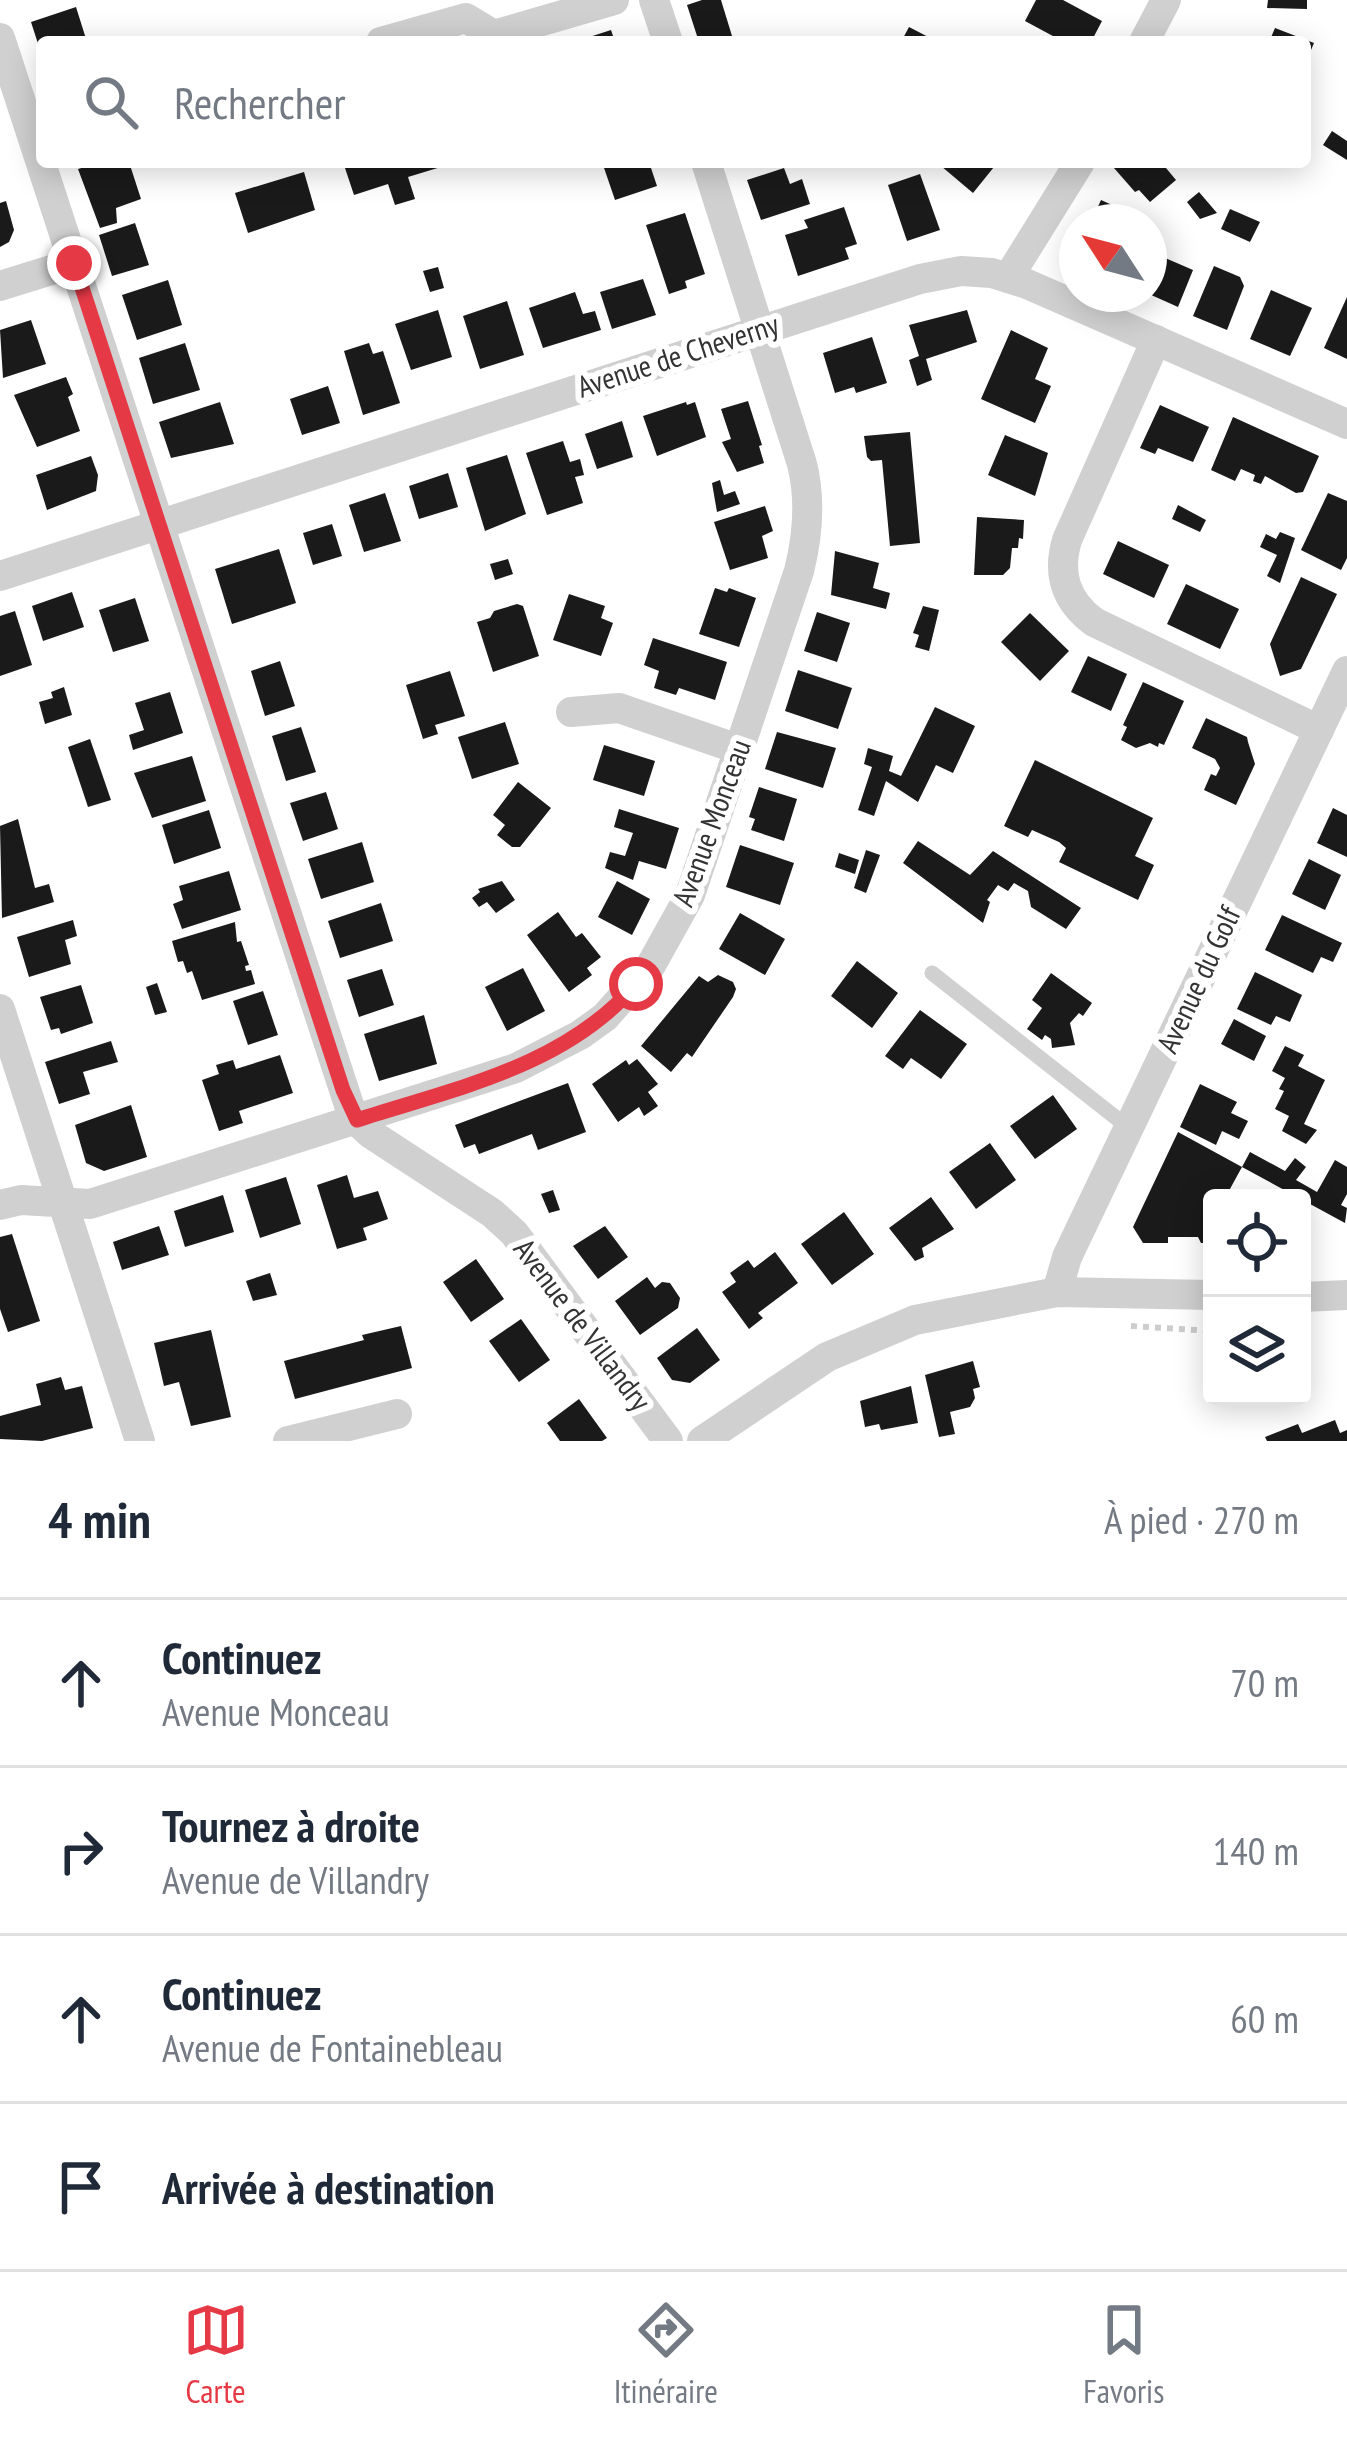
<!DOCTYPE html>
<html lang="fr">
<meta charset="utf-8">
<style>
:root{--surface:#fff;--page:#f6f6f7;--text:#1f2937;--muted:#747a83;--line:#e0e1e3;--accent:#e63946}
body{margin:0;font-family:"PT Sans Narrow",sans-serif;background:var(--page);color:var(--text)}
.controls{position:absolute;right:36px;bottom:36px;display:grid;overflow:hidden;border-radius:12px;box-shadow:0 6px 30px #0003}
.controls button{width:108px;height:108px;display:grid;place-items:center;padding:0;border:0;border-bottom:3px solid var(--line);background:var(--surface);color:var(--text);font:60px sans-serif}
.compass{position:absolute;left:1059px;top:204px;width:108px;height:108px;border-radius:50%;background:var(--surface);box-shadow:0 6px 30px #0003;rotate:306deg}
.stop{position:absolute;width:36px;height:36px;margin:-27px;border:9px solid #e63946;border-radius:50%;background:#fff}
.stop.end{background:#e63946;border-color:#fff;box-shadow:0 3px 12px #0008}
.list{margin:0;padding:0;list-style:none}
h2{display:flex;justify-content:space-between;align-items:center;height:156px;margin:0;padding:0 48px;font-size:51px}
h2 small{font-size:39px;font-weight:400;color:var(--muted)}
.list li{display:grid;grid-template-columns:78px 1fr auto;gap:36px;align-items:center;box-sizing:border-box;height:168px;padding:0 48px;border-top:3px solid var(--line)}
.list b{display:block;font-size:45px;white-space:nowrap}
.list p{margin:0;font-size:39px;white-space:nowrap;color:var(--muted)}
.list em{font-size:39px;font-style:normal;color:var(--muted)}
.icon{flex:none;width:66px;height:66px;fill:none;stroke:currentColor;stroke-width:2;stroke-linecap:round;stroke-linejoin:round}
.map{position:relative;flex:none;width:1347px;height:1441px;overflow:hidden}
.search{position:absolute;background:var(--surface);box-shadow:0 6px 30px #0003;left:36px;right:36px;top:36px;height:132px;display:flex;align-items:center;gap:30px;box-sizing:border-box;padding:0 42px;border-radius:12px;color:var(--muted);font-size:45px}
.sheet{height:828px;background:var(--surface)}
nav{display:flex;justify-content:space-around;align-items:center;box-sizing:border-box;height:168px;border-top:3px solid var(--line);background:var(--surface);font-size:33px;color:var(--muted)}
nav a{display:grid;justify-items:center;gap:6px}
nav .on{color:var(--accent)}
.map>svg:first-child{display:block}
.building{fill:#1a1a1a}
.lines{fill:none;stroke-linecap:round;stroke-linejoin:round}
.path{stroke:#cdcdcd;stroke-width:6;stroke-dasharray:6 6;stroke-linecap:butt}
.service{stroke:#d0d0d0;stroke-width:15}
.minor{stroke:#d0d0d0;stroke-width:30}
.route{stroke:#e63946;stroke-width:15}
.labels{text-anchor:middle;stroke-width:12;stroke-linejoin:round;paint-order:stroke}
.street-label{font-size:30px;fill:#333;stroke:#fff}
</style>
<div class="map">
<svg width="1347" height="1441" viewBox="0 0 1347 1441">
<rect width="100%" height="100%" fill="#fff"/>
<g class="building">
<path d="M702 0H721L732 36 699 42 687 5Z"/>
<path d="M1036 0H1063L1102 21 1091 42H1064L1025 21Z"/>
<path d="M1268 0H1307V9L1267 8Z"/>
<path d="M76 7 87 42H42L41 53 31 22Z"/>
<path d="M909 27 938 42H901Z"/>
<path d="M1275 28 1314 43 1305 64V42H1269Z"/>
<path d="M611 30 615 42H577V41Z"/>
<path d="M1332 131 1347 141V160L1323 145Z"/>
<path d="M102 162H129L141 199 116 208 117 223 100 228 78 169Z"/>
<path d="M354 162H453L454 163 408 177 415 199 395 205 388 184 354 195 344 165Z"/>
<path d="M602 162H649L657 186 615 200Z"/>
<path d="M944 162H998L973 193 941 166Z"/>
<path d="M1120 162H1161L1176 180 1150 202 1139 190 1135 192 1114 168Z"/>
<path d="M784 168 790 184 802 179 810 204 761 220 747 180Z"/>
<path d="M304 172 315 210 248 233 235 193Z"/>
<path d="M920 174 940 230 907 241 888 185Z"/>
<path d="M1199 192 1217 213 1200 219 1187 202Z"/>
<path d="M1101 200 1150 222H1091Z"/>
<path d="M6 201 14 230 9 242 0 247V203Z"/>
<path d="M844 207 857 244 845 248 849 259 798 276 785 235 808 228 804 220Z"/>
<path d="M1230 209 1260 222 1250 242 1221 229Z"/>
<path d="M685 213 705 274 685 281 687 288 669 294 646 225Z"/>
<path d="M135 223 149 265 112 276 99 235Z"/>
<path d="M1149 251 1193 270 1178 307 1149 294Z"/>
<path d="M1214 266 1240 277 1244 286 1227 330 1193 316Z"/>
<path d="M438 267 444 288 430 292 423 271Z"/>
<path d="M643 279 656 315 612 329 600 292Z"/>
<path d="M168 280 182 325 137 340 122 295Z"/>
<path d="M1271 290 1312 308 1290 356 1250 339Z"/>
<path d="M575 292 583 314 595 311 601 330 543 348 529 308Z"/>
<path d="M1347 297V359L1324 348Z"/>
<path d="M507 301 524 355 480 369 463 316Z"/>
<path d="M438 310 452 357 411 370 395 324Z"/>
<path d="M967 310 977 342 926 359 932 380 917 386 909 360 919 356 909 325Z"/>
<path d="M31 320 46 364 3 378 0 330Z"/>
<path d="M1011 330 1048 348 1035 379 1051 386 1035 423 981 399Z"/>
<path d="M872 337 887 383 856 393 854 387 835 393 823 353Z"/>
<path d="M185 343 200 390 153 404 139 358Z"/>
<path d="M369 343 373 354 383 351 400 403 363 415 344 351Z"/>
<path d="M66 377 73 394 68 397 80 431 37 447 14 395Z"/>
<path d="M328 386 340 423 302 435 290 399Z"/>
<path d="M748 401 762 445 759 446 764 463 737 472 722 442 731 439 721 409Z"/>
<path d="M220 402 234 444 171 458 159 422Z"/>
<path d="M686 402 687 405 695 402 706 437 657 456 643 416Z"/>
<path d="M1160 405 1209 427 1193 462 1158 448 1155 454 1140 448Z"/>
<path d="M1233 417 1319 456 1303 492 1296 493 1265 476 1261 484 1253 481 1255 475 1241 469 1235 481 1211 470Z"/>
<path d="M622 421 633 457 597 469 585 434Z"/>
<path d="M910 432 920 543 890 546 882 460 871 461 867 457 864 436Z"/>
<path d="M1005 435 1048 453 1035 496 988 475Z"/>
<path d="M563 441 570 462 580 459 584 475 575 477 583 503 547 515 526 453Z"/>
<path d="M507 455 526 514 485 531 466 468Z"/>
<path d="M91 456 98 475 96 491 47 510 36 475Z"/>
<path d="M448 473 458 507 419 519 409 486Z"/>
<path d="M720 480 724 495 735 491 740 504 717 512 712 483Z"/>
<path d="M385 493 401 541 364 552 349 505Z"/>
<path d="M1328 493 1347 501V558L1341 570 1301 550Z"/>
<path d="M1178 505 1206 520 1200 532 1172 519Z"/>
<path d="M765 506 773 531 762 536 768 558 730 570 714 522Z"/>
<path d="M977 517 1024 520 1023 539 1019 538 1018 548H1012L1010 568 1003 575H974Z"/>
<path d="M332 524 342 556 313 565 303 533Z"/>
<path d="M1280 532 1295 538 1280 583 1267 576 1277 555 1260 547 1266 534 1276 539Z"/>
<path d="M1118 541 1169 565 1154 598 1103 574Z"/>
<path d="M279 549 296 603 232 624 215 569Z"/>
<path d="M835 551 879 563 873 588 890 593 886 609 831 595Z"/>
<path d="M508 559 513 574 495 580 490 564Z"/>
<path d="M1301 577 1337 594 1301 669 1280 676 1270 644Z"/>
<path d="M1186 584 1239 609 1220 649 1167 624Z"/>
<path d="M715 588 727 592 729 588 756 598 739 647 699 634Z"/>
<path d="M72 592 84 627 43 641 32 606Z"/>
<path d="M569 594 605 606 601 618 613 623 601 656 553 640Z"/>
<path d="M135 598 149 641 113 652 99 610Z"/>
<path d="M517 604 523 606 539 656 493 672 477 622 490 618 494 611Z"/>
<path d="M923 606 939 610 929 651 915 647 919 635 913 633Z"/>
<path d="M15 611 32 665 0 676V616Z"/>
<path d="M817 612 850 623 837 662 804 651Z"/>
<path d="M1030 613 1069 651 1040 681 1001 642Z"/>
<path d="M653 638 727 662 715 700 679 688 676 695 654 688 659 671 644 665Z"/>
<path d="M1088 656 1127 674 1111 711 1071 692Z"/>
<path d="M280 661 295 706 265 716 251 671Z"/>
<path d="M798 670 852 688 838 729 785 711Z"/>
<path d="M450 671 465 716 435 725 438 734 423 739 406 685Z"/>
<path d="M1143 682 1184 701 1164 745 1159 743 1158 747 1150 743 1136 748 1121 740 1127 727 1123 725Z"/>
<path d="M64 687 72 715 45 724 39 702 53 698 51 692Z"/>
<path d="M170 692 183 733 133 750 129 735 144 730 135 703Z"/>
<path d="M935 707 975 726 953 773 936 765 918 802 886 781 874 816 858 810 872 767 864 764 868 748 893 756 889 771 901 776Z"/>
<path d="M1206 718 1247 737 1248 742 1255 764 1236 805 1204 790 1211 774 1216 776 1220 768 1215 759 1192 748Z"/>
<path d="M505 722 519 764 472 779 458 737Z"/>
<path d="M301 727 316 772 286 781 272 736Z"/>
<path d="M777 732 836 748 823 788 765 769Z"/>
<path d="M90 739 111 800 88 807 68 747Z"/>
<path d="M604 745 655 761 644 796 593 780Z"/>
<path d="M192 756 206 801 152 818 134 773Z"/>
<path d="M1035 760 1153 818 1135 856 1154 865 1138 900 1059 862 1066 848 1059 842 1032 830 1028 837 1004 826Z"/>
<path d="M518 782 551 808 520 847H512L497 835 505 825 493 815Z"/>
<path d="M759 787 797 799 784 841 751 830 755 819 749 817Z"/>
<path d="M326 792 338 829 303 841 290 803Z"/>
<path d="M1333 808 1347 815V857L1317 843Z"/>
<path d="M619 809 679 828 666 869 639 861 633 880 605 868 610 852 625 856 633 833 614 827Z"/>
<path d="M209 810 221 848 174 864 162 825Z"/>
<path d="M18 819 35 888 49 884 54 902 2 918 0 826Z"/>
<path d="M918 841 970 875 993 851 1081 908 1066 929 1031 907 1028 891 1014 883 1008 891 998 885 987 900 990 902 983 923 903 863Z"/>
<path d="M362 842 374 882 321 899 308 859Z"/>
<path d="M740 845 794 863 780 905 726 887Z"/>
<path d="M866 850 880 855 866 893 854 888Z"/>
<path d="M839 853 859 860 855 874 835 867Z"/>
<path d="M1309 859 1341 875 1325 910 1292 894Z"/>
<path d="M229 871 241 910 182 929 173 904 183 900 179 886Z"/>
<path d="M502 881 515 900 496 913 487 902 479 907 472 898 480 892 478 889Z"/>
<path d="M617 881 650 899 632 935 598 917Z"/>
<path d="M381 903 393 941 340 958 328 921Z"/>
<path d="M558 912 576 937 582 933 601 957 587 968 592 975 569 992 527 935Z"/>
<path d="M740 913 785 939 765 975 719 949Z"/>
<path d="M1282 915 1342 943 1333 962 1321 957 1313 973 1265 950Z"/>
<path d="M73 920 77 936 65 940 71 964 29 977 17 937Z"/>
<path d="M235 922 237 942 241 941 249 965 245 966 246 971 251 970 255 984 202 1000 192 971 187 973 183 961 178 962 172 941Z"/>
<path d="M857 961 898 993 872 1028 831 996Z"/>
<path d="M523 968 545 1011 507 1031 485 987Z"/>
<path d="M382 969 394 1005 359 1017 347 980Z"/>
<path d="M1255 972 1302 995 1290 1022 1276 1016 1271 1025 1237 1009Z"/>
<path d="M1051 973 1092 1003 1083 1016 1079 1013 1070 1023 1075 1045 1052 1048 1051 1039 1045 1035 1042 1040 1027 1029 1042 1008 1032 1000Z"/>
<path d="M718 975 733 982 736 989 733 997 692 1057 687 1053 671 1072 641 1046 699 976 708 982Z"/>
<path d="M157 983 167 1012 155 1015 146 987Z"/>
<path d="M81 985 93 1023 61 1034 59 1028 51 1030 40 997Z"/>
<path d="M263 991 278 1035 248 1045 233 1001Z"/>
<path d="M920 1010 967 1044 941 1079 911 1058 903 1069 885 1056Z"/>
<path d="M424 1015 437 1064 379 1081 364 1034Z"/>
<path d="M1234 1019 1266 1036 1254 1061 1221 1044Z"/>
<path d="M111 1041 118 1062 83 1072 90 1094 59 1104 45 1062Z"/>
<path d="M1285 1046 1304 1055 1298 1066 1325 1080 1304 1124 1317 1130 1306 1144 1282 1131 1289 1116 1275 1109 1284 1091 1279 1089 1285 1078 1272 1071Z"/>
<path d="M280 1055 293 1093 239 1111 243 1123 219 1131 202 1080 219 1074 216 1065 233 1060 236 1069Z"/>
<path d="M637 1059 658 1084 648 1092 658 1106 644 1116 639 1107 618 1122 592 1084 626 1060 629 1065Z"/>
<path d="M568 1083 586 1132 538 1150 532 1134 479 1154 475 1144 464 1148 455 1125Z"/>
<path d="M1200 1084 1237 1102 1231 1113 1248 1121 1239 1139 1222 1131 1216 1145 1180 1127Z"/>
<path d="M1053 1095 1077 1129 1035 1159 1010 1126Z"/>
<path d="M131 1105 147 1157 104 1171 86 1163 75 1125Z"/>
<path d="M1178 1132 1242 1167 1250 1152 1285 1171 1295 1158 1306 1167 1296 1180 1317 1192 1335 1160 1347 1167V1194L1341 1205 1347 1208 1345 1223 1242 1167 1225 1198H1212V1243H1201L1198 1237H1168V1243H1143L1133 1227Z"/>
<path d="M990 1143 1016 1180 976 1209 949 1172Z"/>
<path d="M347 1175 354 1198 378 1191 388 1219 363 1228 367 1240 337 1249 317 1185Z"/>
<path d="M286 1177 301 1224 260 1238 245 1190Z"/>
<path d="M553 1190 560 1210 549 1213 541 1194Z"/>
<path d="M223 1195 234 1232 185 1247 174 1211Z"/>
<path d="M931 1197 954 1229 922 1248 924 1257 915 1261 889 1228Z"/>
<path d="M844 1212 874 1254 832 1285 801 1244Z"/>
<path d="M159 1226 169 1255 122 1270 113 1242Z"/>
<path d="M605 1226 628 1257 598 1279 573 1246Z"/>
<path d="M12 1234 40 1321 8 1332 0 1309V1237Z"/>
<path d="M775 1252 798 1283 758 1313 763 1318 749 1329 722 1292 736 1282 730 1273 748 1260 754 1268Z"/>
<path d="M476 1259 504 1299 471 1322 443 1282Z"/>
<path d="M270 1273 277 1295 253 1301 246 1281Z"/>
<path d="M647 1277 655 1288 662 1282 670 1283 680 1298 678 1308 640 1335 615 1301Z"/>
<path d="M521 1319 550 1360 519 1382 489 1341Z"/>
<path d="M401 1326 412 1368 295 1399 284 1361 364 1340 362 1335Z"/>
<path d="M697 1328 720 1360 690 1383 672 1380 657 1358Z"/>
<path d="M211 1330 231 1417 191 1426 179 1382 164 1386 154 1343Z"/>
<path d="M973 1361 980 1387 973 1389 975 1398 970 1407 950 1412 955 1434 939 1437 925 1375Z"/>
<path d="M61 1377 65 1390 82 1386 93 1428 42 1441 0 1439V1416L41 1405 36 1384Z"/>
<path d="M911 1386 918 1423 881 1430 879 1424 865 1427 860 1401Z"/>
<path d="M579 1399 607 1438 602 1441H560L547 1423Z"/>
<path d="M1335 1420 1340 1433 1347 1430V1441H1267L1265 1437 1298 1424 1302 1433Z"/>
</g>
<g class="lines">
<path class="path" d="M1131 1326 1212 1331"/>
<path class="service" d="M932 973 1129 1128"/>
<g class="minor">
<path d="M654 0 668 42"/>
<path d="M494 35 614 0"/>
<path d="M0 38 349 1105 357 1121 371 1134 492 1213 514 1233 668 1441"/>
<path d="M381 42 466 18 494 35"/>
<path d="M1144 42 1166 0"/>
<path d="M1008 278 1080 162"/>
<path d="M0 286 74 263"/>
<path d="M1156 340 1067 540C1057 574 1066 601 1094 622L1319 730"/>
<path d="M0 576 920 279 961 271 992 273 1027 284 1347 424"/>
<path d="M571 712 619 708 738 749"/>
<path d="M0 1009 140 1441"/>
<path d="M0 1205 21 1200 90 1204 516 1068 580 1035 605 1017 651 965 690 895 799 571C808 535 811 500 802 464L706 162"/>
<path d="M1057 1292 1067 1257 1347 671"/>
<path d="M1302 1297 1347 1295"/>
<path d="M288 1441 397 1414"/>
<path d="M702 1441 827 1357 915 1320 1057 1292 1212 1295"/>
</g>
</g>
<g class="lines">
<path class="route" d="M74 263 343 1090 357 1120C456 1088 566 1066 636 984"/>
</g>
<g class="labels">
<g class="street-label">
<text transform="translate(678 356) rotate(-18)" y="10">Avenue de Cheverny</text>
<text transform="translate(712 823) rotate(-70)" y="10">Avenue Monceau</text>
<text transform="translate(1199 980) rotate(-65)" y="10">Avenue du Golf</text>
<text transform="translate(582 1325) rotate(53)" y="10">Avenue de Villandry</text>
</g>
</g>
</svg>
<div class="controls">
<button><svg class="icon" aria-label="locate" viewBox="0 0 24 24"><circle cx="12" cy="12" r="6"/><path d="M12 2v4M12 18v4M2 12h4M18 12h4"/></svg></button>
<button><svg class="icon" aria-label="layers" viewBox="0 0 24 24"><path d="M12 4l9 5-9 5-9-5zM3 14l9 5 9-5"/></svg></button>
</div>
<svg class="compass" viewBox="-18 -18 36 36"><path d="M0-13l5 13h-10z" fill="#e53935"/><path d="M0 13l5-13h-10z" fill="#747a83"/></svg>
<div class="stop" style="left:636px;top:984px"></div>
<div class="stop end" style="left:74px;top:263px"></div>
<div class="search"><svg class="icon" aria-label="search" viewBox="0 0 24 24"><circle cx="10" cy="10" r="6"/><path d="M15 15l6 6"/></svg>Rechercher</div>
</div>
<section class="sheet">
<h2>4 min<small>À pied · 270 m</small></h2>
<ul class="list">
<li><svg class="icon" aria-label="ahead" viewBox="0 0 24 24"><path d="M12 20V5M6 11l6-6 6 6"/></svg><div><b>Continuez</b><p>Avenue Monceau</p></div><em>70 m</em></li>
<li><svg class="icon" aria-label="right" viewBox="0 0 24 24"><path d="M7 20v-9h11M14 6l5 5-5 5"/></svg><div><b>Tournez à droite</b><p>Avenue de Villandry</p></div><em>140 m</em></li>
<li><svg class="icon" aria-label="ahead" viewBox="0 0 24 24"><path d="M12 20V5M6 11l6-6 6 6"/></svg><div><b>Continuez</b><p>Avenue de Fontainebleau</p></div><em>60 m</em></li>
<li><svg class="icon" aria-label="arrive" viewBox="0 0 24 24"><path d="M6 21V4h12l-3 4 3 4H6"/></svg><div><b>Arrivée à destination</b></div></li>
</ul>
</section>
<nav>
<a class="on"><svg class="icon" aria-label="map" viewBox="0 0 24 24"><path d="M3 6l6-2 6 2 6-2v14l-6 2-6-2-6 2zM9 4v14M15 6v14"/></svg>Carte</a>
<a><svg class="icon" aria-label="directions" viewBox="0 0 24 24"><path d="M12 3l9 9-9 9-9-9zM9 14v-3h6M13 9l2 2-2 2"/></svg>Itinéraire</a>
<a><svg class="icon" aria-label="saved" viewBox="0 0 24 24"><path d="M7 4h10v16l-5-4-5 4z"/></svg>Favoris</a>
</nav>
